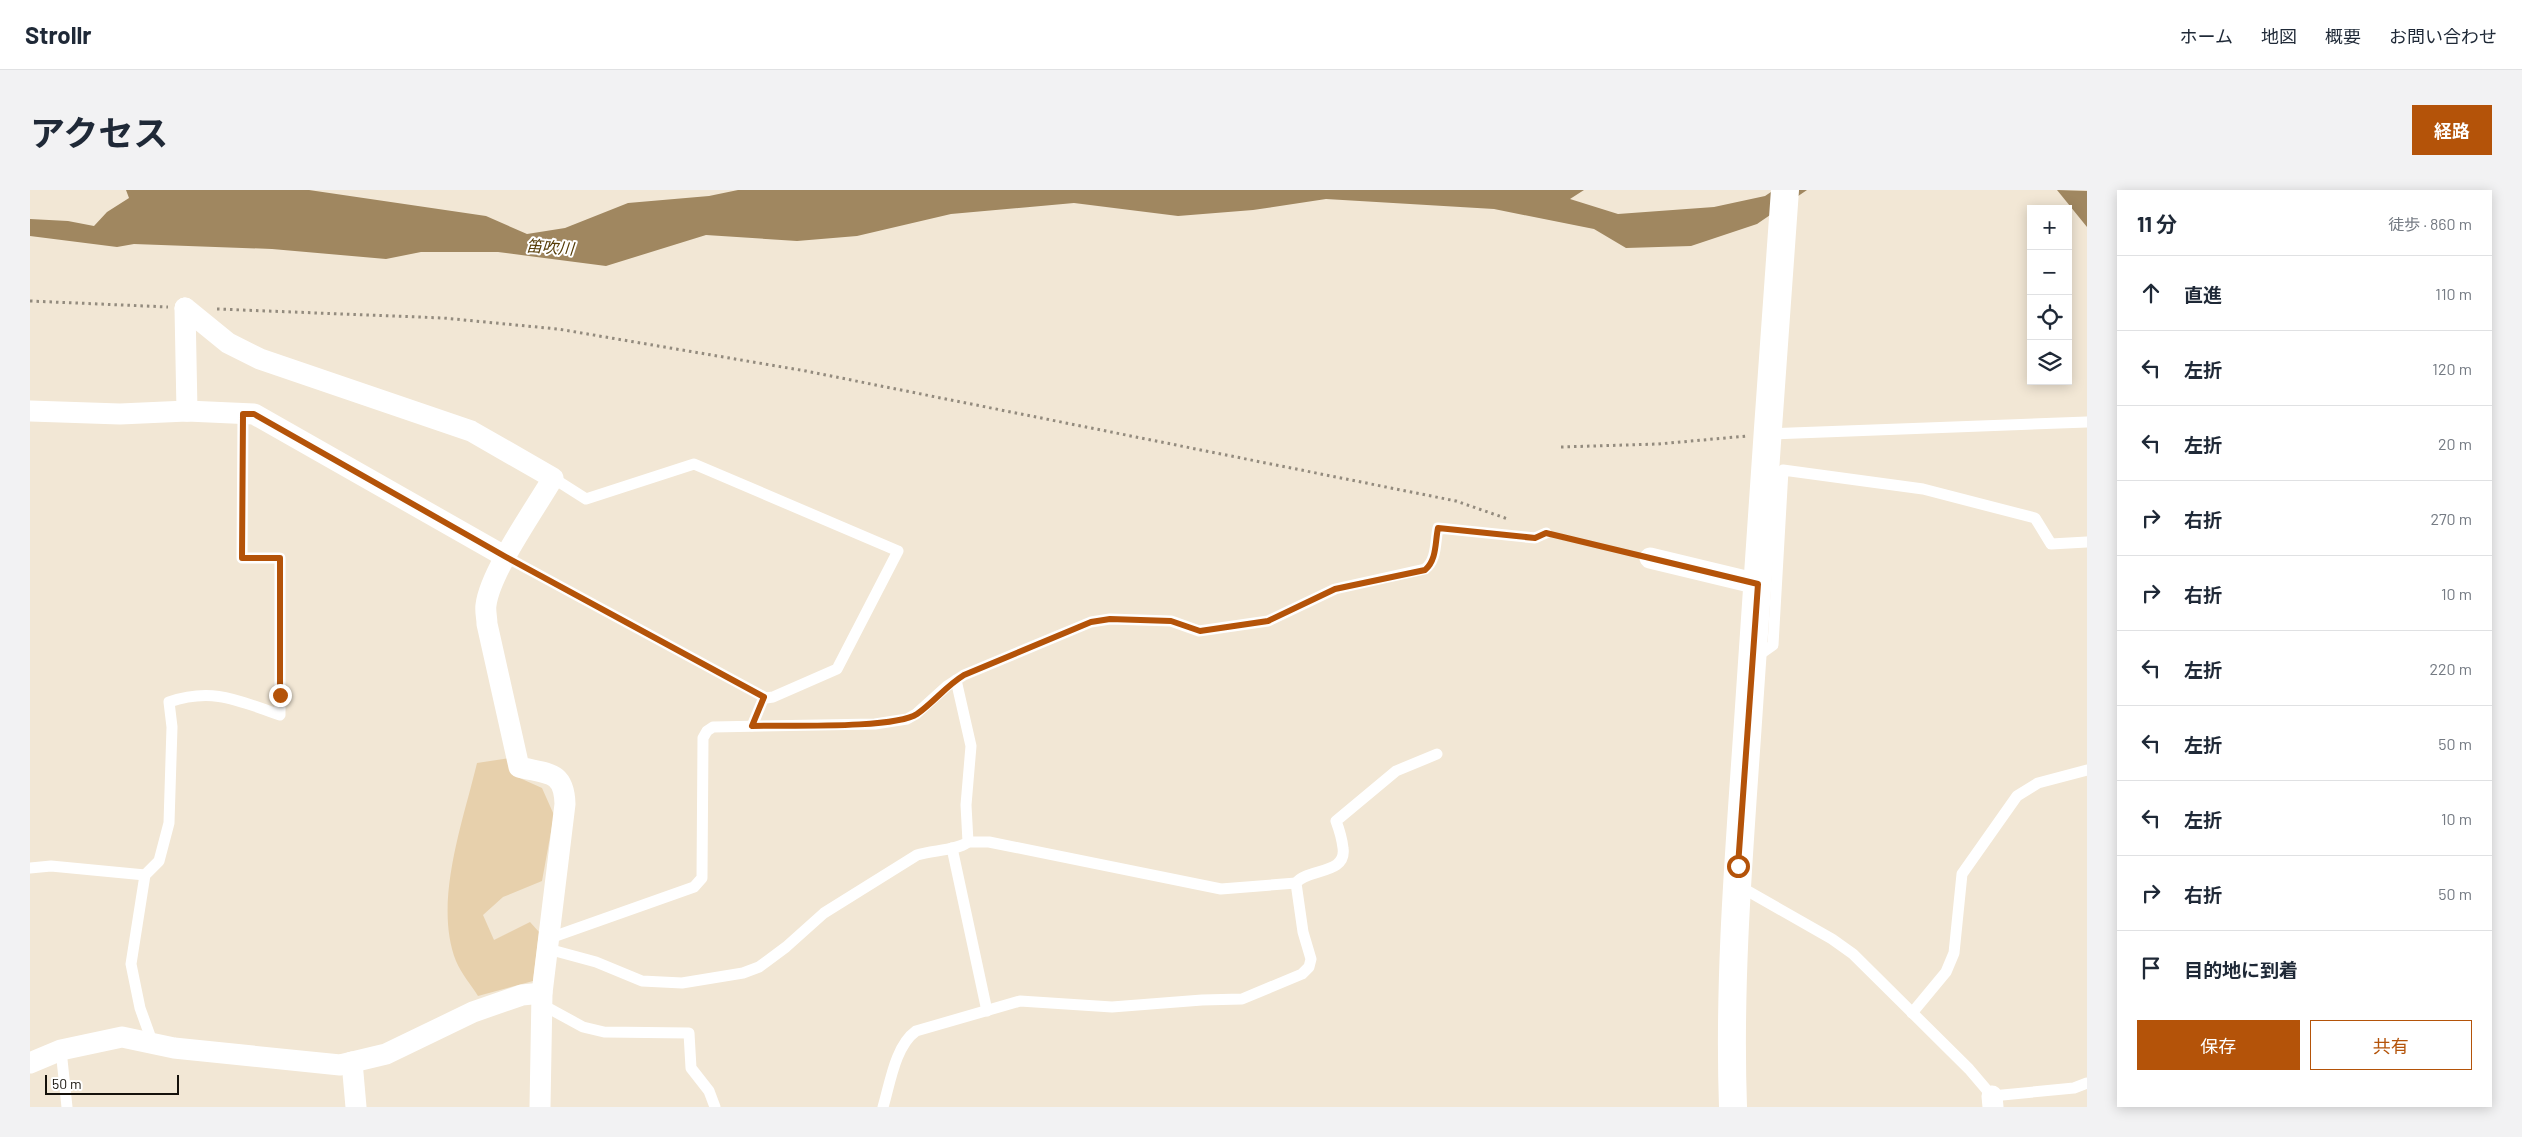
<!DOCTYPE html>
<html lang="ja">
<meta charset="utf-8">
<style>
:root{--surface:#fff;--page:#f2f2f3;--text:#1f2937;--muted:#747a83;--line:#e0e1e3;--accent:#b45309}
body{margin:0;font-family:Barlow,"Noto Sans JP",sans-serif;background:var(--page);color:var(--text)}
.controls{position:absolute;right:15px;top:15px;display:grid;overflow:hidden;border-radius:0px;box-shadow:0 2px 12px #0003}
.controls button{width:45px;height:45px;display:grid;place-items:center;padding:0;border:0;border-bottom:1px solid var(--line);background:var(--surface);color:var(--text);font:25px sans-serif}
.scale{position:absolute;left:15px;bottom:12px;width:134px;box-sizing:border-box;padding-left:5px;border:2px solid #15110b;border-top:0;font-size:14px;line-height:18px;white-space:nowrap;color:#15110b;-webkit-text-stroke:4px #fff;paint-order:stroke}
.stop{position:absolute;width:15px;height:15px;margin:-11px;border:4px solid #b45309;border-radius:50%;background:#fff}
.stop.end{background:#b45309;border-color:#fff;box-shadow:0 1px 5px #0008}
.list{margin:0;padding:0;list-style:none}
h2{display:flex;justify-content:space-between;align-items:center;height:65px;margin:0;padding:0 20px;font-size:21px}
h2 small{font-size:16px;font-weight:400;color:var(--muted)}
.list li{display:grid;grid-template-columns:32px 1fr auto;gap:15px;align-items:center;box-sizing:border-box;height:75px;padding:0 20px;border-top:1px solid var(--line)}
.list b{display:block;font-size:19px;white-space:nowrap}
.list em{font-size:16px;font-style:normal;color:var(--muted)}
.actions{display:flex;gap:10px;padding:15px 20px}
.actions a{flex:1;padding:11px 0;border:1px solid var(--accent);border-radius:0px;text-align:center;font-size:18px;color:var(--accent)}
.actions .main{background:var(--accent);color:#fff}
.icon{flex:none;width:28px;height:28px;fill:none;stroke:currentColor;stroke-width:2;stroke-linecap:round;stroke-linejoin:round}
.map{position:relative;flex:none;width:2057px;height:917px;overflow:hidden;border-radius:0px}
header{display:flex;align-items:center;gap:30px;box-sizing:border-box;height:70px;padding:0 25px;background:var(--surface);border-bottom:1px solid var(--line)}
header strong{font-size:24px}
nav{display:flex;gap:28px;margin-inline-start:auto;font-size:18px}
.intro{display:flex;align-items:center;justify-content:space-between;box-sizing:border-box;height:120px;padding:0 30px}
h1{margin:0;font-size:35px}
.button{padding:12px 22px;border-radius:0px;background:var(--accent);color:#fff;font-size:18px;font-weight:700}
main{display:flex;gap:30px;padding:0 30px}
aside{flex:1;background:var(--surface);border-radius:0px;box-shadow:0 2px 12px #0003}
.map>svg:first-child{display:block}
.green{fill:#e7d0ac}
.water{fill:#a08760}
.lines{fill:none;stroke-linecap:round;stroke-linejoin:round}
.path{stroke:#938b7e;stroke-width:3;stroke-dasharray:2.5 4;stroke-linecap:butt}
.lane{stroke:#fff;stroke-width:11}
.street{stroke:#fff;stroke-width:21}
.secondary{stroke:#fff;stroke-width:28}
.route{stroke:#b45309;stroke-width:6}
.labels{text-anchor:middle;stroke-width:4;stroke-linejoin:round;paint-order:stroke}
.water-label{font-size:16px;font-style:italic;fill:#563c06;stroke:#fff}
</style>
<header>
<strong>Strollr</strong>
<nav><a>ホーム</a><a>地図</a><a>概要</a><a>お問い合わせ</a></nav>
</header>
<div class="intro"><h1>アクセス</h1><a class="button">経路</a></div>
<main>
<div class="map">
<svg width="2057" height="917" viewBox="0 0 2057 917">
<rect width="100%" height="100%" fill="#f2e7d5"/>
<path class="green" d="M480 568 483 585 512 598 524 625 512 691 473 707 453 725 464 750 500 732 509 742 503 791 448 806C441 795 431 783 426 771 403 713 433 632 447 573Z"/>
<g class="water">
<path d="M96 0H279L456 26 497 44 535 38 598 13 679 6 708 0H1554L1540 9 1588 24 1684 17 1735 6 1744 0H1777L1727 34 1661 56 1596 58 1564 39 1464 19 1296 9 1223 20 1148 26 1044 13 921 24 827 46 767 51 676 45 576 76 468 62H391L356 69 242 59 104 54 87 57 0 46V29L38 31 64 36 77 22 99 8Z"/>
<path d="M2027 0 2057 1V37Z"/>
</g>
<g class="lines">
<g class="path">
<path d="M0 111 138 117"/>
<path d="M187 119 413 128 528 139 776 181 1426 311 1478 329"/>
<path d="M1531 257 1628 254 1717 246"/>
<path d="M1529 346 1603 364"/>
</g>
<g class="lane">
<path d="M1738 244 2057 232"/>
<path d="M476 367 736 508 743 507 807 479 868 361 664 274 556 309 523 288"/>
<path d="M1726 467 1743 455 1753 280 1893 299 2005 328 2021 354 2057 352"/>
<path d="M722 536 734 507"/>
<path d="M938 652H959L1191 699 1266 693"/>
<path d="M922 658 957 821"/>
<path d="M0 678 21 676 115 685"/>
<path d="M1709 696 1802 749 1823 764 1939 879 1962 906 2044 898 2057 893"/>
<path d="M520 748 664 697 672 688 673 548 677 541 683 537 845 534 877 529 886 524 917 496 934 485 1061 432 1080 429 1141 431 1169 441 1238 431 1305 399 1395 379C1407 370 1405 352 1408 338L1505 348 1516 343"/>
<path d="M518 759 566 772 612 791 652 793 713 783 729 777 756 757 794 723 887 665C902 660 926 661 938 652L936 615 941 556 926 490"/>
<path d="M511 814 553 837 574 842 659 843 661 878 679 901 685 917"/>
<path d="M1882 823 1916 782 1924 763 1932 684 1987 606 2008 593 2057 580"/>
<path d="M123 854 110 818 101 774 115 685 129 671 139 633 142 537 139 512C183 497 209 511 250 525V368H212L213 224"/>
<path d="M31 860 37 917"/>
<path d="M853 917C860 894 865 856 886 841L990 811 1082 817 1172 810 1212 809 1272 784 1279 777 1281 769 1273 742 1266 693C1277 678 1317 685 1313 658 1312 649 1309 639 1306 631L1366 581 1407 564"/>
</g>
<g class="street">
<path d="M155 118 198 153 230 169 441 241 523 288C505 319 460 382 456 415 455 421 457 428 457 434L489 577C517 584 534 580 535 614L512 803 510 917"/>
<path d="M155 118 157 221"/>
<path d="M0 221 90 224 157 221 224 224 476 367"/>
<path d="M1620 368 1728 394"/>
<path d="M322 872 326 917"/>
<path d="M0 873 31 860 92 847 144 858 310 875 356 864 443 822 492 805 512 803"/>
<path d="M1962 906 1963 917"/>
</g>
<path class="secondary" d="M1703 917C1698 779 1711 640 1720 502 1732 335 1742 167 1755 0"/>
</g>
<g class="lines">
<path class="route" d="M250 505V368H212L213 224H224L476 367 734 507 722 536C754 535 865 539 887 524 904 512 916 496 934 485L1061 432 1080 429 1141 431 1170 441 1238 431 1305 399 1395 380C1407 370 1405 352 1408 338L1505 348 1516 343 1728 394 1708 676"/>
</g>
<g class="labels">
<g class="water-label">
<text transform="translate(520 57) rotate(4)" y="6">笛吹川</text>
</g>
</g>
</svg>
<div class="controls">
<button>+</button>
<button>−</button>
<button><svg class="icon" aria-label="locate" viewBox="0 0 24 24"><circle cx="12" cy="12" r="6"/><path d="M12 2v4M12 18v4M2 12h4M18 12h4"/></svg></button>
<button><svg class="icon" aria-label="layers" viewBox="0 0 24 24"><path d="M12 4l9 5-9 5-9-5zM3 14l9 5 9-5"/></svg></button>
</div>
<div class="scale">50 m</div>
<div class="stop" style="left:1708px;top:676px"></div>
<div class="stop end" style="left:250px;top:505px"></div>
</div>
<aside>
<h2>11 分<small>徒歩 · 860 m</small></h2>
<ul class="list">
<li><svg class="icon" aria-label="ahead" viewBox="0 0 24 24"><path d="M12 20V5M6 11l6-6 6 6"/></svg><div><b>直進</b></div><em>110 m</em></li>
<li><svg class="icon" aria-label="left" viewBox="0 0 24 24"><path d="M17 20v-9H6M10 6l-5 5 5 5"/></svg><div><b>左折</b></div><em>120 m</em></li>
<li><svg class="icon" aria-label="left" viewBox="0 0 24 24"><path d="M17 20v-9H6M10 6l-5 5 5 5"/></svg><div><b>左折</b></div><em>20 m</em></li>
<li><svg class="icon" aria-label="right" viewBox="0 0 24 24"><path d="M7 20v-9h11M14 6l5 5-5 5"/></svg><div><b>右折</b></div><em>270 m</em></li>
<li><svg class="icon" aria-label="right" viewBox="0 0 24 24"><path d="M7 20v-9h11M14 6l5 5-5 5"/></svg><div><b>右折</b></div><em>10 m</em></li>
<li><svg class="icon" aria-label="left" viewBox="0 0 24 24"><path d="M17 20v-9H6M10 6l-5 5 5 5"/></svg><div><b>左折</b></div><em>220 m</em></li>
<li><svg class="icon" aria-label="left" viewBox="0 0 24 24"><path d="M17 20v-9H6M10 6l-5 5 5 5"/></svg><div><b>左折</b></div><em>50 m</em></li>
<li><svg class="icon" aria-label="left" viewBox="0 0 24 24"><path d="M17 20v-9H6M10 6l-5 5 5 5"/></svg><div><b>左折</b></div><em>10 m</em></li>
<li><svg class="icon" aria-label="right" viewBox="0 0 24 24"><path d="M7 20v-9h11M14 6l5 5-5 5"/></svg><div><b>右折</b></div><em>50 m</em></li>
<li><svg class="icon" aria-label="arrive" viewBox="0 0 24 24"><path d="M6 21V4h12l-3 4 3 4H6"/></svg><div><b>目的地に到着</b></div></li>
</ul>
<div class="actions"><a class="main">保存</a><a>共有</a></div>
</aside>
</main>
